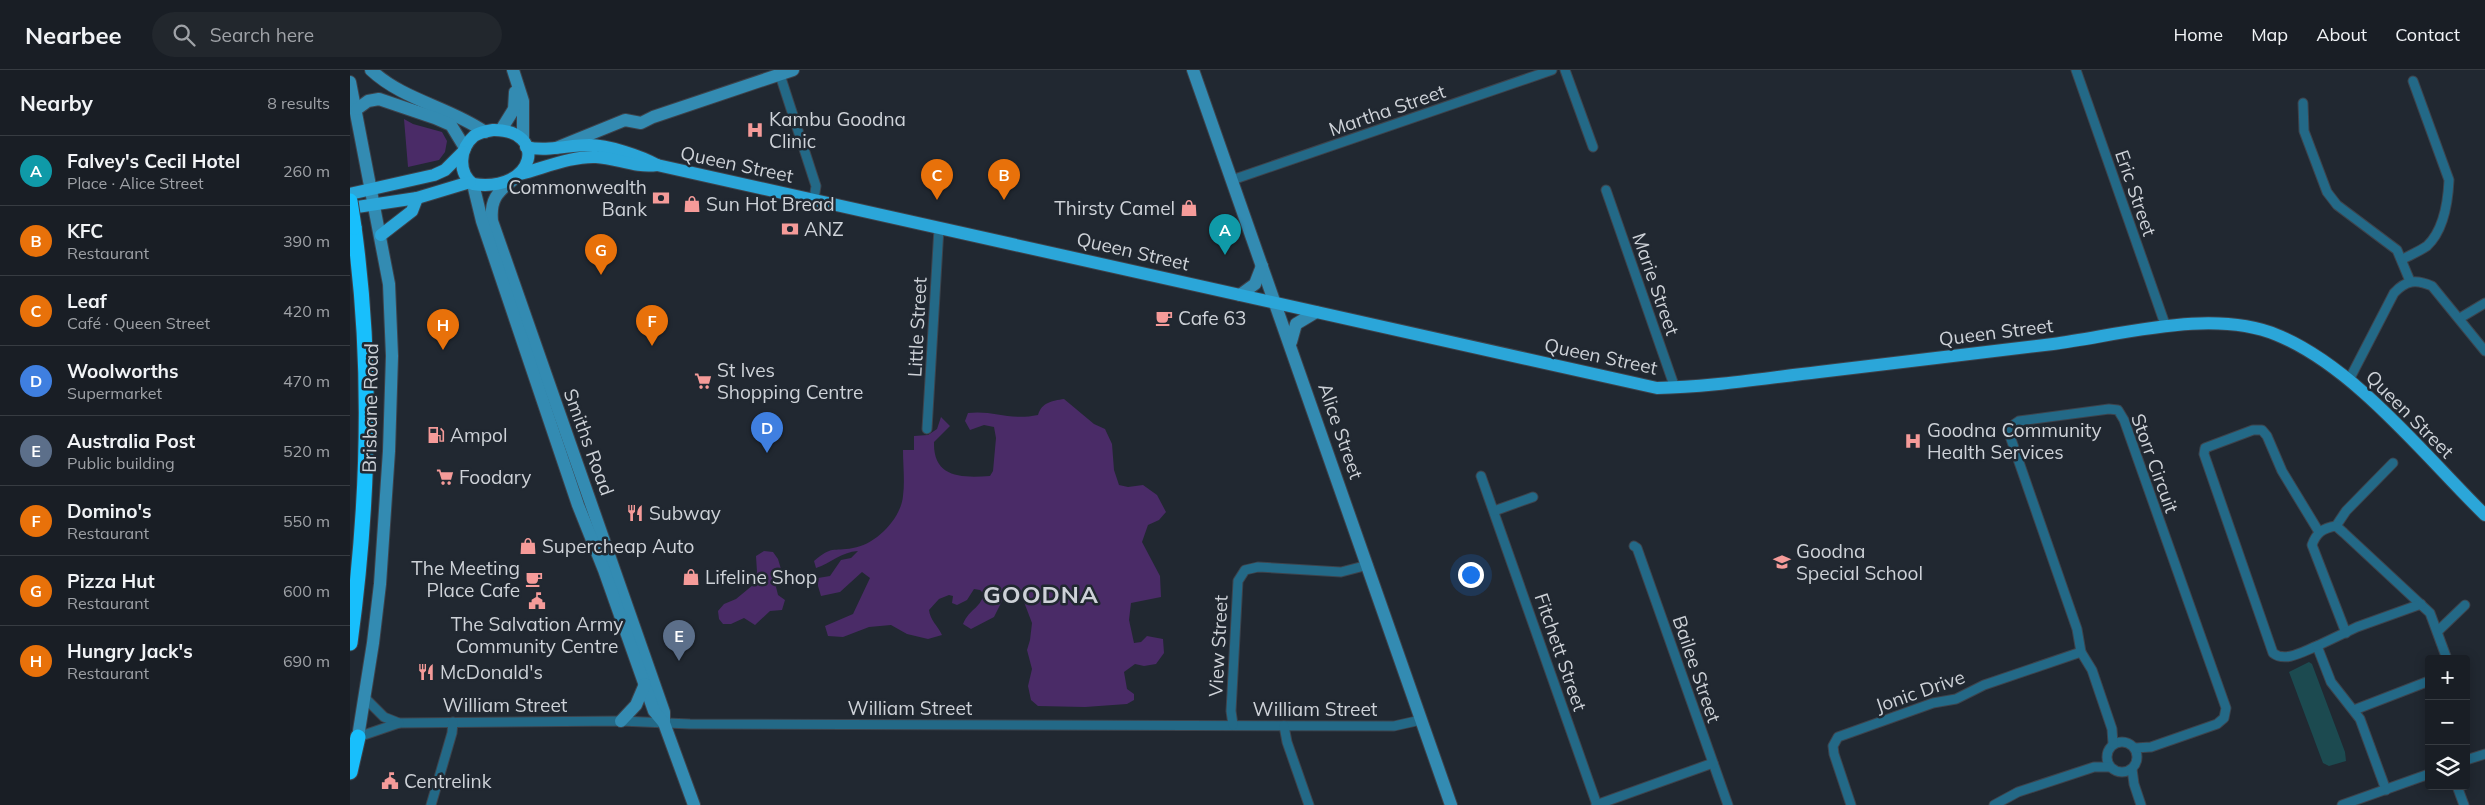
<!DOCTYPE html>
<meta charset="utf-8">
<style>
:root{--surface:#191e25;--page:#22272d;--text:#f1f3f6;--muted:#9fa2a7;--line:#373c42;--accent:#db2777}
body{margin:0;font-family:Mulish,sans-serif;background:var(--page);color:var(--text)}
.controls{position:absolute;right:15px;bottom:15px;display:grid;overflow:hidden;border-radius:5px;box-shadow:0 2px 12px #0003}
.controls button{width:45px;height:45px;display:grid;place-items:center;padding:0;border:0;border-bottom:1px solid var(--line);background:var(--surface);color:var(--text);font:25px sans-serif}
.you{position:absolute;left:1120px;top:504px;width:18px;height:18px;margin:-12px;border:4px solid #fff;border-radius:50%;background:#1a73e8;box-shadow:0 0 0 8px #1a73e833}
.badge{display:grid;place-items:center;width:32px;height:32px;border-radius:50%;background:var(--accent);color:#fff;font-size:16px;font-weight:700}
.pin{position:absolute;translate:-50% -41px;filter:drop-shadow(0 1px 2px #0008)}
.pin::after{content:'';position:absolute;top:26px;width:18px;height:15px;background:inherit;clip-path:polygon(0 0,100% 0,50% 100%)}
.list{margin:0;padding:0;list-style:none}
h2{display:flex;justify-content:space-between;align-items:center;height:65px;margin:0;padding:0 20px;font-size:21px}
h2 small{font-size:16px;font-weight:400;color:var(--muted)}
.list li{display:grid;grid-template-columns:32px 1fr auto;gap:15px;align-items:center;box-sizing:border-box;height:70px;padding:0 20px;border-top:1px solid var(--line)}
.list b{display:block;font-size:19px;white-space:nowrap}
.list p{margin:0;font-size:16px;white-space:nowrap;color:var(--muted)}
.list em{font-size:16px;font-style:normal;color:var(--muted)}
.icon{flex:none;width:28px;height:28px;fill:none;stroke:currentColor;stroke-width:2;stroke-linecap:round;stroke-linejoin:round}
.map{position:relative;flex:none;width:2135px;height:735px;overflow:hidden}
header{display:flex;align-items:center;gap:30px;box-sizing:border-box;height:70px;padding:0 25px;background:var(--surface);border-bottom:1px solid var(--line)}
header strong{font-size:24px}
nav{display:flex;gap:28px;margin-inline-start:auto;font-size:18px}
.search{width:350px;height:45px;background:var(--page);display:flex;align-items:center;gap:12px;box-sizing:border-box;padding:0 18px;border-radius:28px;color:var(--muted);font-size:19px}
main{display:flex}
aside{flex:1;background:var(--surface)}
.map>svg:first-child{display:block}
.green{fill:#4a2b67}
.water{fill:#1c4a50}
.lines{fill:none;stroke-linecap:round;stroke-linejoin:round}
.street-casing{stroke:#3d434c;stroke-width:11}
.secondary-casing{stroke:#3d434c;stroke-width:14}
.primary-casing{stroke:#3d434c;stroke-width:14}
.highway-casing{stroke:#3d434c;stroke-width:17}
.street{stroke:#236987;stroke-width:9}
.secondary{stroke:#338bb2;stroke-width:12}
.primary{stroke:#2ba6d9;stroke-width:12}
.highway{stroke:#18bffc;stroke-width:15}
.highway-bridge-casing{stroke:#3d434c;stroke-width:17;stroke-linecap:butt}
.highway-bridge{stroke:#18bffc;stroke-width:15}
.labels{text-anchor:middle;stroke-width:5;stroke-linejoin:round;paint-order:stroke}
.street-label{font-size:19px;fill:#ced2d8;stroke:#212831}
.poi-label{font-size:19px;fill:#ced2d8;stroke:#212831;text-anchor:start}
.district-label{font-size:24px;font-weight:bold;letter-spacing:1px;fill:#ced2d8;stroke:#212831}
</style>
<header>
<strong>Nearbee</strong>
<div class="search"><svg class="icon" aria-label="search" viewBox="0 0 24 24"><circle cx="10" cy="10" r="6"/><path d="M15 15l6 6"/></svg>Search here</div>
<nav><a>Home</a><a>Map</a><a>About</a><a>Contact</a></nav>
</header>
<main>
<aside>
<h2>Nearby<small>8 results</small></h2>
<ul class="list">
<li><span class="badge" style="background:#0f9aa8">A</span><div><b>Falvey's Cecil Hotel</b><p>Place · Alice Street</p></div><em>260 m</em></li>
<li><span class="badge" style="background:#e8710a">B</span><div><b>KFC</b><p>Restaurant</p></div><em>390 m</em></li>
<li><span class="badge" style="background:#e8710a">C</span><div><b>Leaf</b><p>Café · Queen Street</p></div><em>420 m</em></li>
<li><span class="badge" style="background:#3f7fe0">D</span><div><b>Woolworths</b><p>Supermarket</p></div><em>470 m</em></li>
<li><span class="badge" style="background:#5c6f8a">E</span><div><b>Australia Post</b><p>Public building</p></div><em>520 m</em></li>
<li><span class="badge" style="background:#e8710a">F</span><div><b>Domino's</b><p>Restaurant</p></div><em>550 m</em></li>
<li><span class="badge" style="background:#e8710a">G</span><div><b>Pizza Hut</b><p>Restaurant</p></div><em>600 m</em></li>
<li><span class="badge" style="background:#e8710a">H</span><div><b>Hungry Jack's</b><p>Restaurant</p></div><em>690 m</em></li>
</ul>
</aside>
<div class="map">
<svg width="2135" height="735" viewBox="0 0 2135 735">
<rect width="100%" height="100%" fill="#212831"/>
<g class="green">
<path d="M54 49 63 54 92 62 97 71 95 82 89 90 58 97Z"/>
<path d="M714 329 744 354 755 359 762 374 764 400 769 415 778 417 793 415 807 425 816 442 809 450 798 455 792 472 810 506 811 527 781 533 779 550 784 573 791 572 797 566 813 569 814 583 806 594 794 596 785 594 774 602 777 619 784 624V630L777 634 735 637 688 636 681 630 678 616 682 599 677 580 680 570 682 553 674 532 662 519 652 531 644 547 621 559 613 554C620 538 629 540 634 524L630 520 624 519 617 530 607 535 602 533 603 526 599 525 589 529 579 540C580 550 588 556 592 565L578 569 557 564 541 555 519 557 493 567 478 566 475 556 503 544 520 508 512 502 490 522 471 526 468 516V508L480 506 491 490 501 488 508 481C491 482 481 493 466 498L464 491C483 475 482 482 503 478 525 475 551 449 553 426 555 411 553 395 553 380H564V366L578 365 587 359 591 347 600 356 584 372C583 408 611 408 640 406L643 401 646 368 644 357 634 355 620 360 615 351 618 343C644 340 659 351 688 345 692 332 702 331 714 329Z"/>
<path d="M414 481 423 482 428 489 433 506 426 517 428 525 435 530 432 540 420 541 405 555 394 548 381 554H373L369 549 368 541 374 534 386 529 403 515 407 502 406 486Z"/>
</g>
<path class="water" d="M1959 592 1962 594 1995 682 1996 691 1979 696 1973 693 1939 602Z"/>
<g class="lines">
<g class="street-casing">
<g id="street">
<path d="M1215 0 1243 77"/>
<path d="M1726 0 1816 257"/>
<path d="M430 5 466 116 464 129"/>
<path d="M1953 33 1954 61 1977 122 1987 135 2047 180 2060 211"/>
<path d="M882 110 1202 0"/>
<path d="M1256 120 1325 318"/>
<path d="M2053 189C2060 185 2070 181 2077 176 2094 160 2098 132 2099 110L2063 11"/>
<path d="M2110 248 2135 233"/>
<path d="M1999 310 2044 223C2056 210 2066 209 2082 216L2135 281"/>
<path d="M577 359 589 158"/>
<path d="M1131 406 1247 735"/>
<path d="M1144 441 1183 427"/>
<path d="M1986 456 1996 441 2043 393"/>
<path d="M1969 462 1932 401 1917 366 1912 360H1903L1855 378 1854 384 1923 583C1935 593 1954 581 1967 576L1981 612 2010 649 2036 720"/>
<path d="M1284 476 1287 478 1378 735"/>
<path d="M2088 561 2115 535"/>
<path d="M1996 563 1962 475C1966 463 1973 458 1986 456L1994 463 2080 543 2097 589"/>
<path d="M1967 576 2007 557 2071 534"/>
<path d="M15 628 34 647 49 653 271 651 340 654 1044 656 1071 650"/>
<path d="M2004 640 2079 611"/>
<path d="M883 655 881 641 888 511 895 500 908 497 991 502 1018 495"/>
<path d="M934 656 937 672 959 735"/>
<path d="M8 667 49 653"/>
<circle cx="1772" cy="687" r="15"/>
<path d="M1763 674 1762 659 1742 600 1731 582 1727 559 1661 369 1659 358 1669 351 1759 339 1768 340 1774 350 1876 638 1874 648 1867 654 1801 677 1785 678"/>
<path d="M2116 690 2135 684"/>
<path d="M1782 699 1784 714 1791 735"/>
<path d="M2107 716 2114 735"/>
<path d="M81 735 102 663 103 652"/>
<path d="M1246 735 1363 693"/>
<path d="M1501 735 1484 684 1483 676 1488 667 1583 633 1606 629 1634 615 1731 582"/>
<path d="M1644 735 1668 722 1744 697H1760"/>
<path d="M1992 735 2079 704"/>
</g>
</g>
<g class="secondary-casing">
<g id="secondary">
<path d="M21 0C53 30 99 37 135 62"/>
<path d="M163 0 173 31V70"/>
<path d="M843 0 1101 735"/>
<path d="M0 12 39 214 42 286 39 381 30 514 23 573 8 667"/>
<path d="M7 39 18 31 29 29 85 48 101 55 115 78"/>
<path d="M151 60 164 39 165 22"/>
<path d="M206 78 275 50 291 53 303 47 443 0"/>
<path d="M163 110C147 122 140 130 142 151L314 642V653"/>
<path d="M123 114 132 151 228 435 254 500 304 641 314 653 344 735"/>
<path d="M890 225 905 214 912 196"/>
<path d="M941 272 946 254 966 242"/>
<path d="M271 651 286 635 295 614"/>
</g>
</g>
<g class="primary-casing">
<g id="primary">
<path d="M143 60C198 59 187 123 123 114 107 102 110 78 124 66 130 62 136 61 143 60Z"/>
<path d="M176 77C197 82 218 75 239 75 258 75 291 86 307 95L1307 318C1361 317 1415 308 1469 302 1547 292 1625 284 1703 274 1771 265 1862 238 1927 265 2005 297 2075 386 2135 445"/>
<path d="M170 104C194 98 221 86 246 87 267 88 285 98 307 95"/>
<path d="M0 124 84 105 95 100 113 82"/>
<path d="M0 138 67 128 120 112"/>
<path d="M31 165 62 141 67 128"/>
</g>
</g>
<g class="highway-casing">
<g id="highway">
<path d="M0 573C19 434 23 295 4 157"/>
<path d="M0 702 8 667"/>
</g>
</g>
<use href="#street" class="street"/>
<use href="#secondary" class="secondary"/>
<use href="#primary" class="primary"/>
<use href="#highway" class="highway"/>
<g class="highway-bridge-casing">
<path id="highway-bridge" d="M0 131 4 157"/>
</g>
<use href="#highway-bridge" class="highway-bridge"/>
</g>
<defs>
<g id="hospital-bare" transform="scale(1.35)"><path d="M-5-5h3v3.5h4V-5h3V5h-3V1.5h-4V5h-3Z" fill="#f59b99" stroke="#212831" stroke-width="2.5" paint-order="stroke"/></g>
<g id="bank-bare" transform="scale(1.35)"><path d="M-6-4H6V4H-6ZM0-2.3a2.3 2.3 0 1 0 0 4.6a2.3 2.3 0 1 0 0-4.6Z" fill="#f59b99" stroke="#212831" stroke-width="2.5" paint-order="stroke"/></g>
<g id="shop-bare" transform="scale(1.35)"><path d="M-5-2.5h2.3a2.7 3.5 0 0 1 5.4 0H5L5.5 6h-11ZM-1.5-2.5h3a1.5 2.3 0 0 0-3 0Z" fill="#f59b99" stroke="#212831" stroke-width="2.5" paint-order="stroke"/></g>
<g id="cafe-bare" transform="scale(1.35)"><path d="M-5.5-4.5H6V0H3Q3 3.5 0 3.5H-2.5Q-5.5 3.5-5.5 0ZM3-3.2v2h1.7v-2ZM-6 4.5H4V6H-6Z" fill="#f59b99" stroke="#212831" stroke-width="2.5" paint-order="stroke"/></g>
<g id="supermarket-bare" transform="scale(1.35)"><path d="M-6-5.5h2.5l.6 2H6L4.5 2H-2.5L-4.4-4H-6ZM-1.5 3.2a1.3 1.3 0 1 0 .1 0ZM3 3.2a1.3 1.3 0 1 0 .1 0Z" fill="#f59b99" stroke="#212831" stroke-width="2.5" paint-order="stroke"/></g>
<g id="fuel-bare" transform="scale(1.35)"><path d="M-5.5-6h7V0h2V4h1.3V-2.5L3-4.5l.8-.8L6-3V5H2.5V1h-1V6h-7ZM-4.2-4.7v3.2H.2V-4.7Z" fill="#f59b99" stroke="#212831" stroke-width="2.5" paint-order="stroke"/></g>
<g id="restaurant-bare" transform="scale(1.35)"><path d="M-5-6h1v4h1v-4h1v4h1v-4h1v5L-1.5 .5V6h-2V.5L-5-1ZM5-6V6H3V1.5H1.5Q1.5-4 5-6Z" fill="#f59b99" stroke="#212831" stroke-width="2.5" paint-order="stroke"/></g>
<g id="school-bare" transform="scale(1.35)"><path d="M0-5L7-2L0 1L-7-2ZM-4 1L0 2.5L4 1V4Q0 6-4 4Z" fill="#f59b99" stroke="#212831" stroke-width="2.5" paint-order="stroke"/></g>
<g id="civic-bare" transform="scale(1.35)"><path d="M-.6-6.5H3V-4.5H.6V-3L4-1V1h2V6H-6V1h2V-1L-.6-3ZM-1.2 2.5V6h2.4V2.5Z" fill="#f59b99" stroke="#212831" stroke-width="2.5" paint-order="stroke"/></g>
</defs>
<g fill-rule="evenodd">
<use href="#hospital-bare" x="405" y="60"/>
<use href="#bank-bare" x="311" y="128"/>
<use href="#shop-bare" x="342" y="134"/>
<use href="#shop-bare" x="839" y="138"/>
<use href="#bank-bare" x="440" y="159"/>
<use href="#cafe-bare" x="814" y="248"/>
<use href="#supermarket-bare" x="353" y="311"/>
<use href="#fuel-bare" x="86" y="365"/>
<use href="#hospital-bare" x="1563" y="371"/>
<use href="#supermarket-bare" x="95" y="407"/>
<use href="#restaurant-bare" x="285" y="443"/>
<use href="#shop-bare" x="178" y="476"/>
<use href="#school-bare" x="1432" y="492"/>
<use href="#shop-bare" x="341" y="507"/>
<use href="#cafe-bare" x="184" y="509"/>
<use href="#civic-bare" x="187" y="531"/>
<use href="#restaurant-bare" x="76" y="602"/>
<use href="#civic-bare" x="40" y="711"/>
</g>
<g class="labels">
<g class="street-label">
<text transform="translate(1037 40) rotate(-19)" y="7">Martha Street</text>
<text transform="translate(387 94) rotate(12)" y="7">Queen Street</text>
<text transform="translate(1786 123) rotate(71)" y="7">Eric Street</text>
<text transform="translate(783 181) rotate(13)" y="7">Queen Street</text>
<text transform="translate(1306 214) rotate(71)" y="7">Marie Street</text>
<text transform="translate(567 257) rotate(-87)" y="7">Little Street</text>
<text transform="translate(1646 262) rotate(-7)" y="7">Queen Street</text>
<text transform="translate(1251 286) rotate(12)" y="7">Queen Street</text>
<text transform="translate(20 338) rotate(-89)" y="7">Brisbane Road</text>
<text transform="translate(2060 344) rotate(45)" y="7">Queen Street</text>
<text transform="translate(991 361) rotate(71)" y="7">Alice Street</text>
<text transform="translate(239 372) rotate(70)" y="7">Smiths Road</text>
<text transform="translate(1805 393) rotate(70)" y="7">Storr Circuit</text>
<text transform="translate(868 576) rotate(-87)" y="7">View Street</text>
<text transform="translate(1211 582) rotate(71)" y="7">Fitchett Street</text>
<text transform="translate(1347 599) rotate(71)" y="7">Bailee Street</text>
<text transform="translate(1570 621) rotate(-19)" y="7">Jonic Drive</text>
<text x="155" y="642">William Street</text>
<text x="560" y="645">William Street</text>
<text x="965" y="646">William Street</text>
</g>
<g class="poi-label">
<text x="419" y="56">Kambu Goodna<tspan x="419" dy="22">Clinic</tspan></text>
<text x="297" y="124" text-anchor="end">Commonwealth<tspan x="297" dy="22">Bank</tspan></text>
<text x="356" y="141">Sun Hot Bread</text>
<text x="825" y="145" text-anchor="end">Thirsty Camel</text>
<text x="454" y="166">ANZ</text>
<text x="828" y="255">Cafe 63</text>
<text x="367" y="307">St Ives<tspan x="367" dy="22">Shopping Centre</tspan></text>
<text x="1577" y="367">Goodna Community<tspan x="1577" dy="22">Health Services</tspan></text>
<text x="100" y="372">Ampol</text>
<text x="109" y="414">Foodary</text>
<text x="299" y="450">Subway</text>
<text x="192" y="483">Supercheap Auto</text>
<text x="1446" y="488">Goodna<tspan x="1446" dy="22">Special School</tspan></text>
<text x="170" y="505" text-anchor="end">The Meeting<tspan x="170" dy="22">Place Cafe</tspan></text>
<text x="355" y="514">Lifeline Shop</text>
<text x="187" y="561" text-anchor="middle">The Salvation Army<tspan x="187" dy="22">Community Centre</tspan></text>
<text x="90" y="609">McDonald's</text>
<text x="54" y="718">Centrelink</text>
</g>
<g class="district-label">
<text x="691" y="533">GOODNA</text>
</g>
</g>
</svg>
<div class="controls">
<button>+</button>
<button>−</button>
<button><svg class="icon" aria-label="layers" viewBox="0 0 24 24"><path d="M12 4l9 5-9 5-9-5zM3 14l9 5 9-5"/></svg></button>
</div>
<div class="you"></div>
<div class="pin badge" style="left:875px;top:185px;background:#0f9aa8">A</div>
<div class="pin badge" style="left:654px;top:130px;background:#e8710a">B</div>
<div class="pin badge" style="left:587px;top:130px;background:#e8710a">C</div>
<div class="pin badge" style="left:417px;top:383px;background:#3f7fe0">D</div>
<div class="pin badge" style="left:329px;top:591px;background:#5c6f8a">E</div>
<div class="pin badge" style="left:302px;top:276px;background:#e8710a">F</div>
<div class="pin badge" style="left:251px;top:205px;background:#e8710a">G</div>
<div class="pin badge" style="left:93px;top:280px;background:#e8710a">H</div>
</div>
</main>
